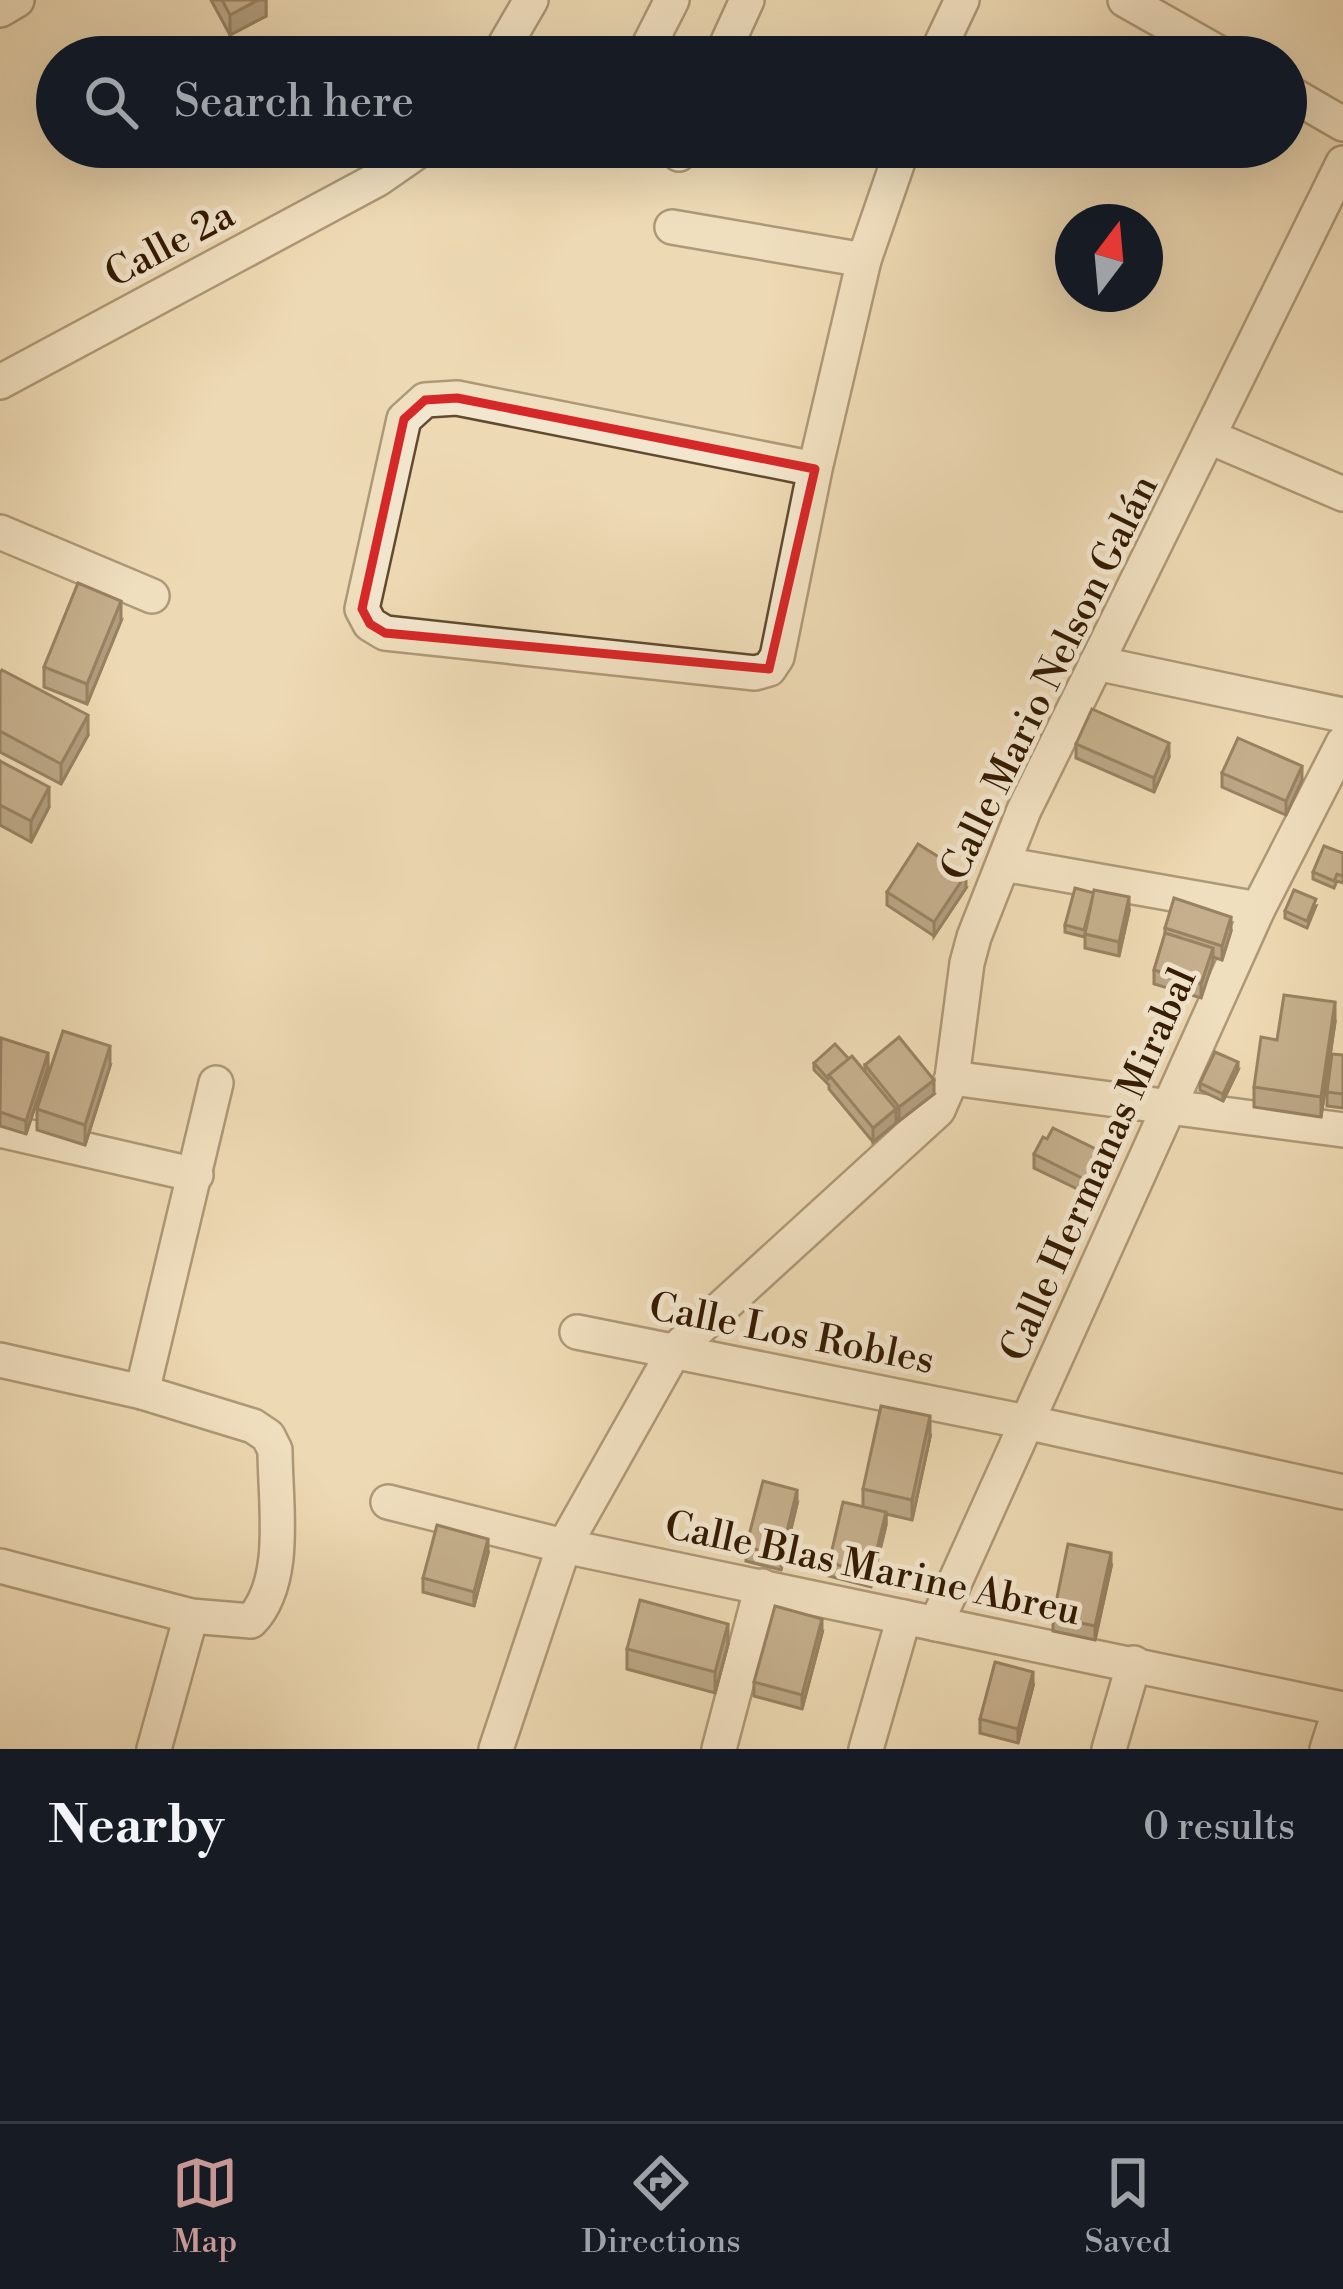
<!DOCTYPE html>
<meta charset="utf-8">
<style>
:root{--surface:#171b24;--page:#242831;--text:#f1f3f6;--muted:#9ea1a6;--line:#363941;--accent:#c59692}
body{margin:0;font-family:"Libre Bodoni",serif;background:var(--page);color:var(--text)}
.compass{position:absolute;left:1055px;top:204px;width:108px;height:108px;border-radius:50%;background:var(--surface);box-shadow:0 12px 48px #0002;rotate:16deg}
.list{margin:0;padding:0;list-style:none}
h2{display:flex;justify-content:space-between;align-items:center;height:156px;margin:0;padding:0 48px;font-size:51px}
h2 small{font-size:39px;font-weight:400;color:var(--muted)}
.icon{flex:none;width:66px;height:66px;fill:none;stroke:currentColor;stroke-width:2;stroke-linecap:round;stroke-linejoin:round}
.map{position:relative;flex:none;width:1343px;height:1749px;overflow:hidden}
.search{position:absolute;background:var(--surface);box-shadow:0 12px 48px #0002;left:36px;right:36px;top:36px;height:132px;display:flex;align-items:center;gap:30px;box-sizing:border-box;padding:0 42px;border-radius:66px;color:var(--muted);font-size:45px}
.sheet{height:372px;background:var(--surface)}
nav{display:flex;justify-content:space-around;align-items:center;box-sizing:border-box;height:168px;border-top:3px solid var(--line);background:var(--surface);font-size:33px;color:var(--muted)}
nav a{display:grid;justify-items:center;gap:6px}
nav .on{color:var(--accent)}
.map>svg:first-child{display:block}
.lines{fill:none;stroke-linecap:round;stroke-linejoin:round}
.minor-casing{stroke:#624a2e;stroke-width:38}
.minor{stroke:#f3e6ce;stroke-width:33}
.wall{fill:#7f6c51;stroke:#331a01;stroke-width:3}
.shaded-wall{fill:#685842;stroke:#331a01;stroke-width:3}
.building{fill:#947d5e;stroke:#331a01;stroke-width:3}
.marked{fill:none;stroke:#d62828;stroke-width:9;stroke-linejoin:round}
.labels{text-anchor:middle;stroke-width:10;stroke-linejoin:round;paint-order:stroke}
.street-label{font-size:39px;fill:#331a01;stroke:#f3e6ce}
</style>
<div class="map">
<svg width="1343" height="1749" viewBox="0 0 1343 1749">
<rect width="100%" height="100%" fill="#edd9b3"/>
<filter id="stains"><feTurbulence type="fractalNoise" baseFrequency=".00167" numOctaves="4"/><feColorMatrix values="0 0 0 0 .2 0 0 0 0 .09 0 0 0 0 .02 0 0 0 .5 -.17"/></filter>
<radialGradient id="worn" r=".72"><stop offset=".6" stop-color="#630" stop-opacity="0"/><stop offset="1" stop-color="#630" stop-opacity=".3"/></radialGradient>
<g class="lines">
<g class="minor-casing">
<g id="minor">
<path d="M1125 0 1226 57"/>
<path d="M0 10 17 0"/>
<path d="M498 57 531 0"/>
<path d="M643 57 672 0"/>
<path d="M721 57 747 0"/>
<path d="M935 57 962 0"/>
<path d="M1286 91 1343 124"/>
<path d="M679 154 682 147"/>
<path d="M672 227 864 260"/>
<path d="M0 382 378 179 424 147"/>
<path d="M1210 437 1343 494"/>
<path d="M815 469 457 398 425 400 404 419 362 609 370 624 385 633 755 673 769 669 777 657 815 469 864 260 903 147"/>
<path d="M0 532 152 596"/>
<path d="M1096 663 1343 715"/>
<path d="M1003 864 1258 909"/>
<path d="M952 1078 1343 1130"/>
<path d="M0 1130 196 1175"/>
<path d="M577 1332 1026 1422 1343 1492"/>
<path d="M0 1360 142 1392 253 1426 268 1436 275 1450C275 1504 289 1581 251 1621L191 1616 0 1566"/>
<path d="M142 1392 216 1083"/>
<path d="M388 1502 564 1546 1343 1709"/>
<path d="M936 1624 1258 909 1343 743"/>
<path d="M154 1749 191 1616"/>
<path d="M496 1749 564 1546 674 1351 938 1110 952 1078 967 963 974 937 1024 810 1343 163"/>
<path d="M719 1749 762 1586"/>
<path d="M866 1749 904 1617"/>
<path d="M1109 1749 1134 1663"/>
<path d="M1327 1749 1340 1709"/>
</g>
</g>
<use href="#minor" class="minor"/>
</g>
<g class="wall">
<path d="M211 0H266V16L230 35Z"/>
<path d="M57 62V85L53 78V64Z"/>
<path d="M121 621 87 704 44 687V667Z"/>
<path d="M0 673 88 735 61 784 0 752Z"/>
<path d="M1076 744 1169 757 1154 792 1076 758Z"/>
<path d="M0 761 49 807 31 842 0 825Z"/>
<path d="M1222 773 1302 780 1286 815 1222 787Z"/>
<path d="M1343 853V883L1337 881 1334 888 1313 879V872Z"/>
<path d="M966 888 934 936 887 905V892Z"/>
<path d="M1316 906 1307 928 1285 918V911Z"/>
<path d="M1129 911 1119 956 1085 948V934L1084 937 1065 932V925Z"/>
<path d="M1165 928 1231 931 1222 960 1213 957 1201 998 1154 984V970L1165 935Z"/>
<path d="M1335 1022 1321 1117 1254 1107V1087L1277 1040Z"/>
<path d="M0 1040 48 1067 26 1134 0 1126Z"/>
<path d="M1343 1055V1108L1327 1106V1092Z"/>
<path d="M849 1059 865 1071V1065L934 1094 899 1121 896 1118V1123L873 1142 829 1089V1085L814 1070V1063Z"/>
<path d="M110 1066 85 1145 37 1130V1109Z"/>
<path d="M1238 1070 1223 1101 1200 1090V1083Z"/>
<path d="M1034 1154 1108 1169 1094 1197 1034 1168Z"/>
<path d="M930 1437 912 1520 886 1514V1525L871 1587 829 1576V1563L863 1506V1489Z"/>
<path d="M797 1504 781 1570 746 1561V1547Z"/>
<path d="M488 1553 474 1606 423 1592V1578Z"/>
<path d="M1111 1567 1095 1640 1053 1631V1617Z"/>
<path d="M822 1633 802 1709 754 1696V1682Z"/>
<path d="M728 1644 715 1693 627 1669V1649Z"/>
<path d="M1033 1686 1018 1743 980 1733V1719Z"/>
</g>
<g class="shaded-wall">
<path d="M258 0H266V16L230 35V15Z"/>
<path d="M121 601V621L87 704V684Z"/>
<path d="M88 715V735L61 784V764Z"/>
<path d="M1169 743V757L1154 792V778Z"/>
<path d="M1302 766V780L1286 815V801Z"/>
<path d="M49 787V807L31 842V821Z"/>
<path d="M966 874V888L934 936V922Z"/>
<path d="M1129 897V911L1119 956V942Z"/>
<path d="M1231 917V931L1222 960V946Z"/>
<path d="M1213 948V962L1201 998V984Z"/>
<path d="M1335 1002V1022L1321 1117V1097Z"/>
<path d="M110 1046V1066L85 1145V1125Z"/>
<path d="M48 1053V1067L26 1134V1121Z"/>
<path d="M1238 1062V1070L1223 1101V1094Z"/>
<path d="M934 1080V1094L899 1121V1107Z"/>
<path d="M896 1109V1123L873 1142V1128Z"/>
<path d="M1108 1155V1169L1094 1197V1184Z"/>
<path d="M930 1416V1437L912 1520V1500Z"/>
<path d="M797 1490V1504L781 1570V1556Z"/>
<path d="M886 1512V1525L871 1587V1573Z"/>
<path d="M488 1539V1553L474 1606V1592Z"/>
<path d="M1111 1553V1567L1095 1640V1626Z"/>
<path d="M822 1619V1633L802 1709V1695Z"/>
<path d="M728 1624V1644L715 1693V1672Z"/>
<path d="M1033 1672V1686L1018 1743V1729Z"/>
</g>
<g class="building">
<path d="M222 0H258L230 15Z"/>
<path d="M87 44 95 57H65Z"/>
<path d="M78 583 121 601 87 684 44 667Z"/>
<path d="M2 670 88 715 61 764 0 731V673Z"/>
<path d="M1092 709 1169 743 1154 778 1076 744Z"/>
<path d="M1238 738 1302 766 1286 801 1222 773Z"/>
<path d="M0 761 49 787 31 821 0 805Z"/>
<path d="M918 844 966 874 934 922 887 892Z"/>
<path d="M1324 846 1343 853V876L1337 874 1334 881 1313 872Z"/>
<path d="M1075 888 1094 893 1084 930 1065 925Z"/>
<path d="M1094 890 1129 897 1119 942 1085 934Z"/>
<path d="M1294 890 1316 899 1307 921 1285 911Z"/>
<path d="M1174 898 1231 917 1222 946 1165 928Z"/>
<path d="M1165 933 1213 948 1201 984 1154 970Z"/>
<path d="M1284 995 1335 1002 1321 1097 1254 1087 1261 1037 1277 1040Z"/>
<path d="M63 1031 110 1046 85 1125 37 1109Z"/>
<path d="M899 1037 934 1080 899 1107 865 1065Z"/>
<path d="M1 1038 48 1053 26 1121 0 1112Z"/>
<path d="M835 1044 849 1059 829 1075 831 1077 828 1079 814 1063Z"/>
<path d="M1215 1052 1238 1062 1223 1094 1200 1083Z"/>
<path d="M1332 1054 1343 1055V1094L1327 1092Z"/>
<path d="M852 1056 896 1109 873 1128 829 1075Z"/>
<path d="M1053 1128 1108 1155 1094 1184 1034 1154 1043 1137 1047 1139Z"/>
<path d="M881 1406 930 1416 912 1500 863 1489Z"/>
<path d="M763 1481 797 1490 781 1556 746 1547Z"/>
<path d="M843 1502 886 1512 871 1573 829 1563Z"/>
<path d="M437 1525 488 1539 474 1592 423 1578Z"/>
<path d="M1068 1544 1111 1553 1095 1626 1053 1617Z"/>
<path d="M640 1600 728 1624 715 1672 627 1649Z"/>
<path d="M775 1606 822 1619 802 1695 754 1682Z"/>
<path d="M995 1662 1033 1672 1018 1729 980 1719Z"/>
</g>
<path d="M0 0H1343V1749H0ZM457 398 815 469 769 669 385 633 370 624 362 609 404 419 425 400Z" fill="#edd9b3" fill-opacity=".55" fill-rule="evenodd"/>
<path class="marked" d="M457 398 815 469 769 669 385 633 370 624 362 609 404 419 425 400Z"/>
<g class="labels">
<g class="street-label">
<text transform="translate(169 243) rotate(-28)" y="14">Calle 2a</text>
<text transform="translate(1048 677) rotate(-64)" y="14">Calle Mario Nelson Galán</text>
<text transform="translate(1097 1164) rotate(-66)" y="14">Calle Hermanas Mirabal</text>
<text transform="translate(792 1332) rotate(11)" y="14">Calle Los Robles</text>
<text transform="translate(873 1567) rotate(12)" y="14">Calle Blas Marine Abreu</text>
</g>
</g>
<rect width="100%" height="100%" filter="url(#stains)"/>
<rect width="100%" height="100%" fill="url(#worn)"/>
</svg>
<svg class="compass" viewBox="-18 -18 36 36"><path d="M0-13l5 13h-10z" fill="#e53935"/><path d="M0 13l5-13h-10z" fill="#9ea1a6"/></svg>
<div class="search"><svg class="icon" aria-label="search" viewBox="0 0 24 24"><circle cx="10" cy="10" r="6"/><path d="M15 15l6 6"/></svg>Search here</div>
</div>
<section class="sheet">
<h2>Nearby<small>0 results</small></h2>
<ul class="list">
</ul>
</section>
<nav>
<a class="on"><svg class="icon" aria-label="map" viewBox="0 0 24 24"><path d="M3 6l6-2 6 2 6-2v14l-6 2-6-2-6 2zM9 4v14M15 6v14"/></svg>Map</a>
<a><svg class="icon" aria-label="directions" viewBox="0 0 24 24"><path d="M12 3l9 9-9 9-9-9zM9 14v-3h6M13 9l2 2-2 2"/></svg>Directions</a>
<a><svg class="icon" aria-label="saved" viewBox="0 0 24 24"><path d="M7 4h10v16l-5-4-5 4z"/></svg>Saved</a>
</nav>
